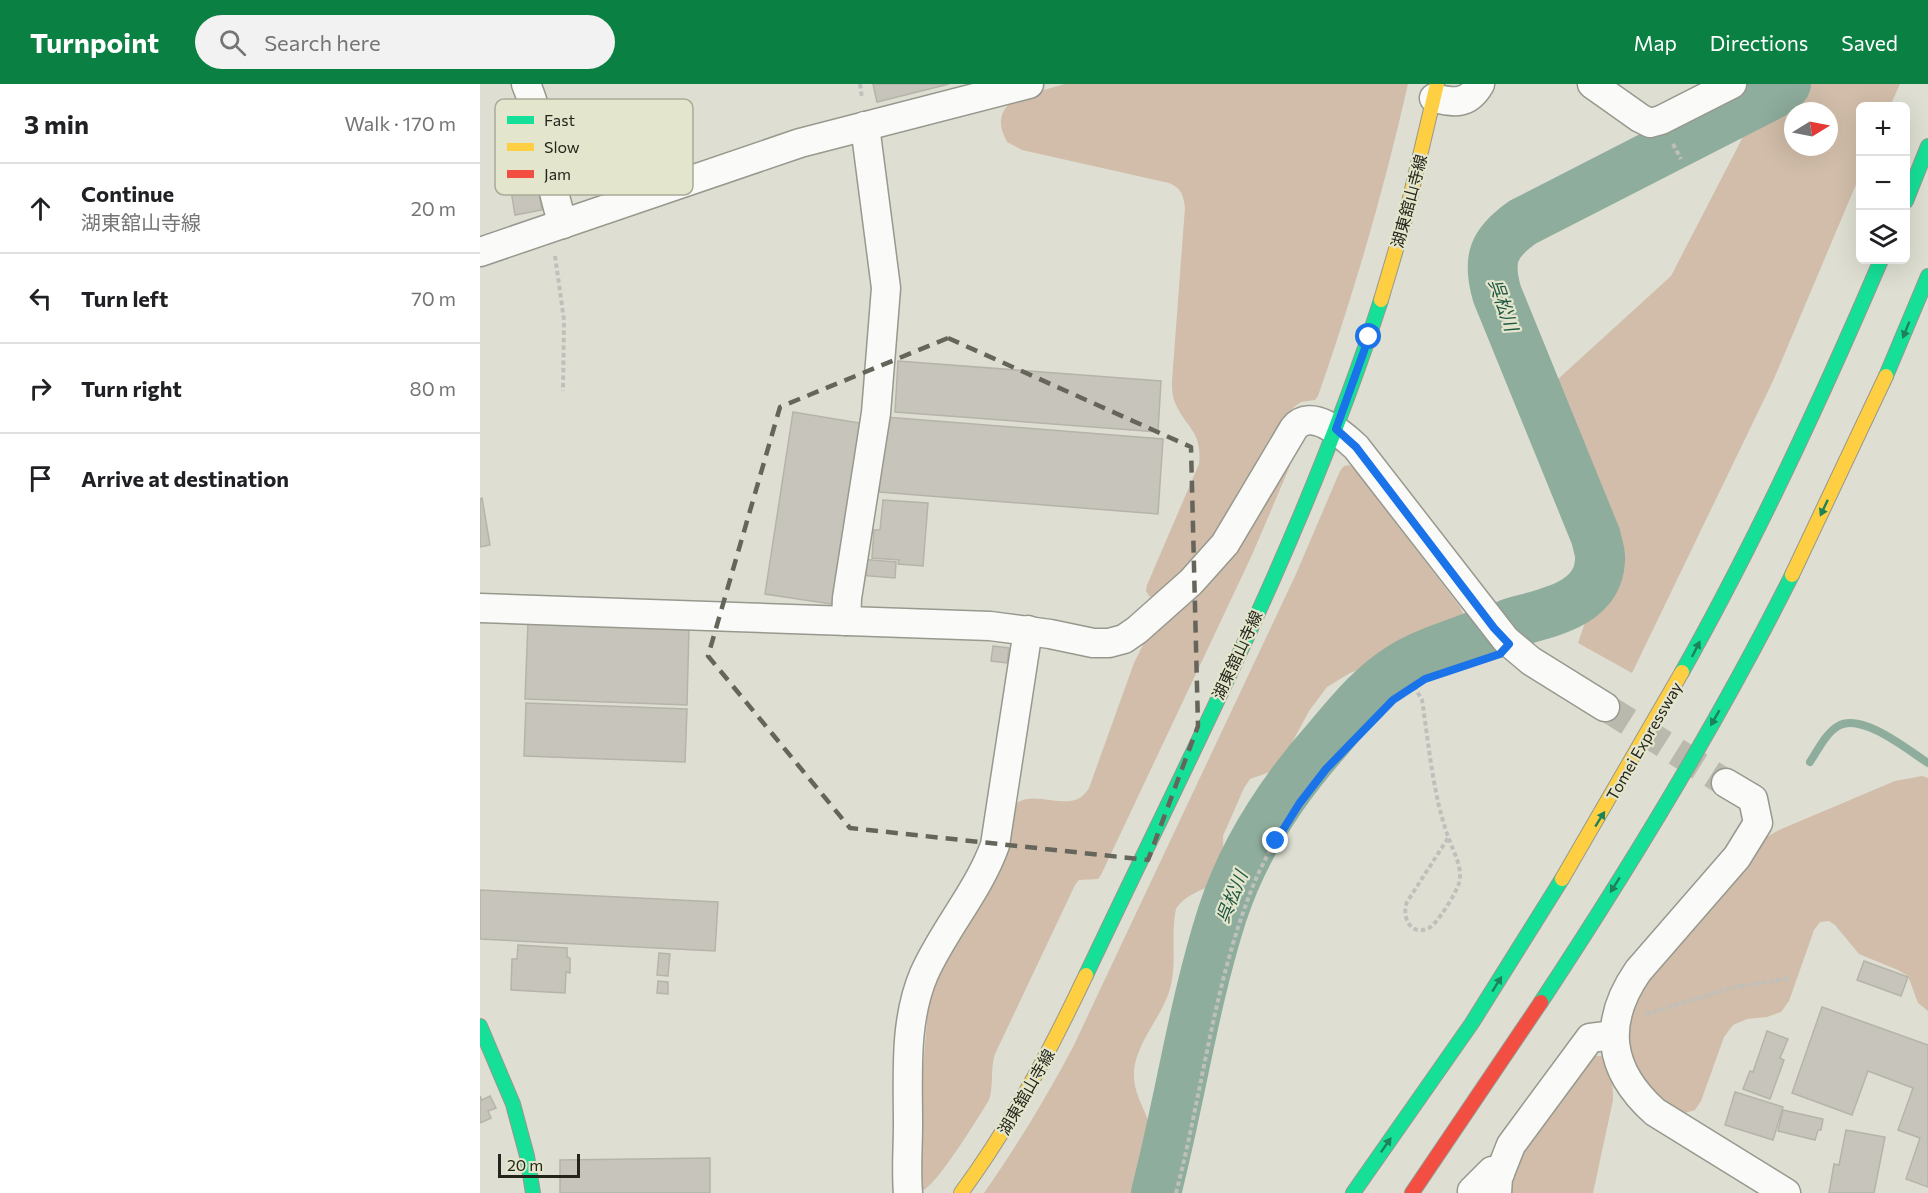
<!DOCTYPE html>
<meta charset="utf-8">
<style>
:root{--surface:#fff;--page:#f2f2f2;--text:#202124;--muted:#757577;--line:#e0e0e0;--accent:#0b8043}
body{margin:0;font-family:Commissioner,"Noto Sans JP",sans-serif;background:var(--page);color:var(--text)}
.controls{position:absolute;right:18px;top:18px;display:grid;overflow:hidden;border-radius:9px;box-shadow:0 6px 24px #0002}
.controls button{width:54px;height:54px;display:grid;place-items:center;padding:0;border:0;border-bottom:2px solid var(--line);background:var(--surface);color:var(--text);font:30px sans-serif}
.compass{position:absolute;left:1304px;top:18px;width:54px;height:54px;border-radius:50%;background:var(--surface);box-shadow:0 6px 24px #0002;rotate:80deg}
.scale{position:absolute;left:18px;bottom:15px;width:82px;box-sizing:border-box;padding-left:6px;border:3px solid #24241b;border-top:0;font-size:16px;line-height:21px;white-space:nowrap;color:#24241b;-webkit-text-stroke:4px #e3e5cc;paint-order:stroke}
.stop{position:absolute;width:18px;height:18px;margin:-14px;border:4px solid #1a73e8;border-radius:50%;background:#fff}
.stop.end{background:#1a73e8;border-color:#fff;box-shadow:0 2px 6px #0008}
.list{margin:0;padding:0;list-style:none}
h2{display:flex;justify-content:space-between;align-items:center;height:78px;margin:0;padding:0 24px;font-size:26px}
h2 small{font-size:20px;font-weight:400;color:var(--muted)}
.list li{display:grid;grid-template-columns:39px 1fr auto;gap:18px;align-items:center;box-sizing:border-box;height:90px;padding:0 24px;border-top:2px solid var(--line)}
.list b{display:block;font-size:22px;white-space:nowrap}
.list p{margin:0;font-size:20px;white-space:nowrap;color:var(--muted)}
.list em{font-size:20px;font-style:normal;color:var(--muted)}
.icon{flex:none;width:33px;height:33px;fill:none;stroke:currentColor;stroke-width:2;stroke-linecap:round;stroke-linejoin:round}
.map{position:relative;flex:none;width:1448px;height:1109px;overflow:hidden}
header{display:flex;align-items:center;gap:36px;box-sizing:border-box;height:84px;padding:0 30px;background:var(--accent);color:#fff}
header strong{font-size:28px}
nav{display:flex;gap:33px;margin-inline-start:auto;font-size:21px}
.search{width:420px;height:54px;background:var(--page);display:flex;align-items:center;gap:15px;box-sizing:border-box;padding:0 21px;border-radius:33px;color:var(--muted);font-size:22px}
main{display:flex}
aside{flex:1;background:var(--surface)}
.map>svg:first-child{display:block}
.forest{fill:#d1bda9;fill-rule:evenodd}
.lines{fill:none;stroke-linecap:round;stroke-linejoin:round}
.stream{stroke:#8ead9c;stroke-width:8}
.river{stroke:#8ead9c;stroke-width:50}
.building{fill:#c7c5bb;stroke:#b5b4a9;stroke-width:1.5}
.street-tunnel{stroke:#b9baad;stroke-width:28;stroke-dasharray:28 14;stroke-linecap:butt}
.street-casing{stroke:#97988e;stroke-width:31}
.fast-casing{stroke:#97988e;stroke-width:16}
.slow-casing{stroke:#97988e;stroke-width:16}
.jam-casing{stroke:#97988e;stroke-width:16}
.path{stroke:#bfc0bb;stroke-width:4;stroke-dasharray:4.5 3;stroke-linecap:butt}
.street{stroke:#fafaf8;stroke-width:28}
.fast{stroke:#16e098;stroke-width:14}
.slow{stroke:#ffcf43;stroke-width:14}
.jam{stroke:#f24e42;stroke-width:14}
.oneway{fill:#1d825a}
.route{stroke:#1a73e8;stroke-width:8}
.marked{fill:none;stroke:#65655b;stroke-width:4.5;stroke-dasharray:12 8;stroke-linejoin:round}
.labels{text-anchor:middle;stroke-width:4.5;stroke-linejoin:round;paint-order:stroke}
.street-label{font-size:16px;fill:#24241b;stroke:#e3e5cc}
.water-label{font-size:18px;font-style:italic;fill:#1d5742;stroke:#e3e5cc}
.key{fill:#e3e5cc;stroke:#aaab97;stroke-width:1.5}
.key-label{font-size:16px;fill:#24241b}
</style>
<header>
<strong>Turnpoint</strong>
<div class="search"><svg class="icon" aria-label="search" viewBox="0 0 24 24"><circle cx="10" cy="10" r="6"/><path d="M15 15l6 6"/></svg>Search here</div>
<nav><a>Map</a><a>Directions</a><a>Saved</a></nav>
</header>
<main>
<aside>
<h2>3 min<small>Walk · 170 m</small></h2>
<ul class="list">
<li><svg class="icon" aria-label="ahead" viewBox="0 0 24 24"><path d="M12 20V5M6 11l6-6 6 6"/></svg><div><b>Continue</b><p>湖東舘山寺線</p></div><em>20 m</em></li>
<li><svg class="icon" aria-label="left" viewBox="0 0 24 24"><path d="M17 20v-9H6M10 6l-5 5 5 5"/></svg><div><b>Turn left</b></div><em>70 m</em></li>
<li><svg class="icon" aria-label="right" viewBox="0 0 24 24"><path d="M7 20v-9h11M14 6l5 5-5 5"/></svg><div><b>Turn right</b></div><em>80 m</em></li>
<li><svg class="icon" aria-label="arrive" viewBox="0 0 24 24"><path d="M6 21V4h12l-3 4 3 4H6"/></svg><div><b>Arrive at destination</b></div></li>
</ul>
</aside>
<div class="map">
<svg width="1448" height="1109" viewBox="0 0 1448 1109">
<rect width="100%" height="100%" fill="#dedfd2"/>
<g class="forest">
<path d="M584 0H928C904 106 874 209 838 312L835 316 821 318 814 323 737 454 674 514 669 512 666 507 667 501 719 380C723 346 704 343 694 316 692 310 692 303 692 297L705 123C703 110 701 104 689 99L542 66 527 58C525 53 521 46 521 40 519 10 564 8 584 0Z"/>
<path d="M1306 0H1420L1410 22H1380V91L1293 297 1152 589 1098 559 1131 462 1077 296 1191 192 1266 47ZM1313 27H1349V63H1313Z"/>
<path d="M809 378 810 382 772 471 621 791 618 795 599 796 595 801 515 970C510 985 514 1001 509 1016 499 1032 455 1105 441 1107L440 1019 449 913 535 720C558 703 592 733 609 704L654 579 665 557Z"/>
<path d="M869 381 874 384 980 523 985 533 983 542 974 549 870 589 847 603 829 627 798 685 770 695 764 704 743 752 744 782 741 796C726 805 705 810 696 825 690 852 698 881 689 908 680 936 653 962 654 993 654 1008 663 1022 668 1036 676 1062 672 1084 666 1109H504C537 1062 566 1014 593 963L816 490 860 387 864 382Z"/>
<path d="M1442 692 1448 694V927L1438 919 1428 892 1418 886 1379 870 1355 841 1349 837 1340 838 1334 846 1309 917 1301 928 1287 933 1267 935 1253 941 1244 953 1221 1017 1215 1026 1205 1029 1183 1017 1156 988 1147 951 1156 912 1285 754 1299 746 1415 697Z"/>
<path d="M1112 972H1121C1132 985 1133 1000 1133 1016L1113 1109H1027L1033 1081Z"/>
</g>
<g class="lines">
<path class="stream" d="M1330 678C1338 666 1346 648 1360 641 1384 630 1428 666 1448 679"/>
<g class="river">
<path d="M1028 540C1063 529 1118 523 1120 476 1121 469 1117 460 1116 453L1017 210C1007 175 1013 159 1043 138L1291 11 1306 0"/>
<path d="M676 1109C700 1017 713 922 742 831 763 766 801 708 846 657 869 630 890 603 920 584 945 568 976 560 1003 549"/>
</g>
</g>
<g class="building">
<path d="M393 0H469L397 18Z"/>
<path d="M54 83 62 126 35 131 28 88Z"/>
<path d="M418 277 681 297 678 348 415 328Z"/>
<path d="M313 328 386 340 359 509 351 520 285 510Z"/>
<path d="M405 333 683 355 678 430 399 408Z"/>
<path d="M2 414 10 461 0 463V415Z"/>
<path d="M403 416 448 419 443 482 418 480 419 476 392 474 394 446H400Z"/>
<path d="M380 475 416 478 415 494 379 491Z"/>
<path d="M48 538 209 544 207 621 45 615Z"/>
<path d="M513 562 529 564 527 579 511 577Z"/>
<path d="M46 619 207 625 205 678 44 672Z"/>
<path d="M0 806 238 818 235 867 0 855Z"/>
<path d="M38 861 87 864V873L90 874V889L86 888 85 909 31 906 32 875H37Z"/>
<path d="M179 869 190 870 188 892 177 891Z"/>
<path d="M1384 877 1428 893 1421 912 1377 896Z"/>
<path d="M178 897 188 898V910L177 909Z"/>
<path d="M1342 923 1448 961V1103L1426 1095 1440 1054 1418 1046 1433 1004 1388 987 1372 1031 1312 1009Z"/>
<path d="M1287 947 1308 955 1300 974 1304 976 1290 1015 1263 1005 1270 987 1273 988Z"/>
<path d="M1255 1008 1303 1023 1293 1056 1245 1041Z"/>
<path d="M0 1012 2 1016 10 1012 16 1024 8 1027 11 1034 0 1039Z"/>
<path d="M1303 1026 1343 1035 1341 1046H1338L1335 1056 1298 1047Z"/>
<path d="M1366 1046 1405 1053 1394 1109H1349L1354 1080 1359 1081Z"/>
<path d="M230 1074V1109H80V1076Z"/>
</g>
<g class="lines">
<path class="street-tunnel" d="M1125 623 1246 699"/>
<g class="street-casing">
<g id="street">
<path d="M46 0C65 45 67 94 83 140"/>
<path d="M1112 0 1160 34 1170 39 1181 36 1252 0"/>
<path d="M954 14C974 19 988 21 1000 0"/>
<path d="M0 168 320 59 549 0"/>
<path d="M0 524 510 542 570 550 613 559H629L644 555 657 546 711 498 745 460 814 344C831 323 862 350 876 363L1026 556 1051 577 1125 623"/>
<path d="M366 537 367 514 396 329 406 204 385 42"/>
<path d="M1246 699 1273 715 1278 739 1257 773 1158 887C1122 939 1128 986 1175 1028L1306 1109"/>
<path d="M992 1107 1012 1087 1020 1089"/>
<path d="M428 1109C426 1087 428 1063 428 1040 428 990 424 937 444 890 464 845 498 808 515 761L548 546"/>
<path d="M1017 1109 1018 1094 1031 1061 1110 954 1134 951"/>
</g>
</g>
<g class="fast-casing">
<g id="fast">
<path d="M1426 117 1448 62"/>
<path d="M1406 292 1448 192"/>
<path d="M1202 588C1277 455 1341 316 1401 176"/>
<path d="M606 891C711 669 826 450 901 216"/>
<path d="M1061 918C1152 780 1238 639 1312 491"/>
<path d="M0 942 33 1020 47 1072 53 1109"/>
<path d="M873 1109 992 939 1082 795"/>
</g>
</g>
<g class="slow-casing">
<g id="slow">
<path d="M901 216 925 135 957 0"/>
<path d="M1312 491 1406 292"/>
<path d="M1082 795 1202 588"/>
<path d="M481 1109C531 1041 570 967 606 891"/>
</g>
</g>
<g class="jam-casing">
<path id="jam" d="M932 1109 1061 918"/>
</g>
<g class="path">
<path d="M380 0 382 14"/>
<path d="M1193 60 1201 75"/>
<path d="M75 172 84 236 83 307"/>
<path d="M934 602 942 616C949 661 953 713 969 755 974 769 983 784 979 799 976 809 958 839 949 844 931 853 921 833 927 818L968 754"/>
<path d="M1166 930 1251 904 1311 894"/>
<path d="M696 1109C723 1006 734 896 775 797 796 749 828 705 864 667 889 640 912 612 945 595 964 585 985 581 1005 575"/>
</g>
<use href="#street" class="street"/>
<use href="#fast" class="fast"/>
<use href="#slow" class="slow"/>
<use href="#jam" class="jam"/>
</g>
<defs><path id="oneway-solid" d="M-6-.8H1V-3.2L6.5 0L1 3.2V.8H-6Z" transform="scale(1.5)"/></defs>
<g class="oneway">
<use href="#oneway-solid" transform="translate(1426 246) rotate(112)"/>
<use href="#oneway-solid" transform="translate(1344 424) rotate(115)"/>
<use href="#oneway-solid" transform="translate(1216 565) rotate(-63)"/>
<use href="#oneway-solid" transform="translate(1235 634) rotate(120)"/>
<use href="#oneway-solid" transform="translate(1120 735) rotate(-58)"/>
<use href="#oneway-solid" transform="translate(1135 801) rotate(122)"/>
<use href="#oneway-solid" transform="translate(1017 900) rotate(-58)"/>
<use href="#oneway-solid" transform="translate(906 1061) rotate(-55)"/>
</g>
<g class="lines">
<path class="route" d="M796 757 819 720 846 685 913 616 945 595 1020 570 1029 560 1014 544 876 363 856 345 889 253"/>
</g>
<path class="marked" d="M468 254 711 363 718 642 668 776 370 744 228 572 300 323Z"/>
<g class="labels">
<g class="street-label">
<text transform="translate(929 117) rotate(-75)" y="6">湖東舘山寺線</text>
<text transform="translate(757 571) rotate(-65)" y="6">湖東舘山寺線</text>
<text transform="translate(1164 657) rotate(-60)" y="6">Tomei Expressway</text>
<text transform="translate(546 1008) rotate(-60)" y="6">湖東舘山寺線</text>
</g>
<g class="water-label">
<text transform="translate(1023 221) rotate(71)" y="6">呉松川</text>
<text transform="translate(752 813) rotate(-68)" y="6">呉松川</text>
</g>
</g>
<rect x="15" y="15" width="198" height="96" rx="9" class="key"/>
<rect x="27" y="32" width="27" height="8" fill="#16e098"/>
<rect x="27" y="59" width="27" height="8" fill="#ffcf43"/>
<rect x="27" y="86" width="27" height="8" fill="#f24e42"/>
<g class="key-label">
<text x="64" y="42">Fast</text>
<text x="64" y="69">Slow</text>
<text x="64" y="96">Jam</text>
</g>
</svg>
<div class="controls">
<button>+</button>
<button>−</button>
<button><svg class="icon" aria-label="layers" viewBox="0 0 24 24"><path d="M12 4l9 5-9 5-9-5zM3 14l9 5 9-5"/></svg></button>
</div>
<svg class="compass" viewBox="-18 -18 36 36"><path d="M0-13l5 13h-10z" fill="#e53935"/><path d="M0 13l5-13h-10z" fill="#757577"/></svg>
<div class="scale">20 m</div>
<div class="stop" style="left:889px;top:253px"></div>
<div class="stop end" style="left:796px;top:757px"></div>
</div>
</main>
